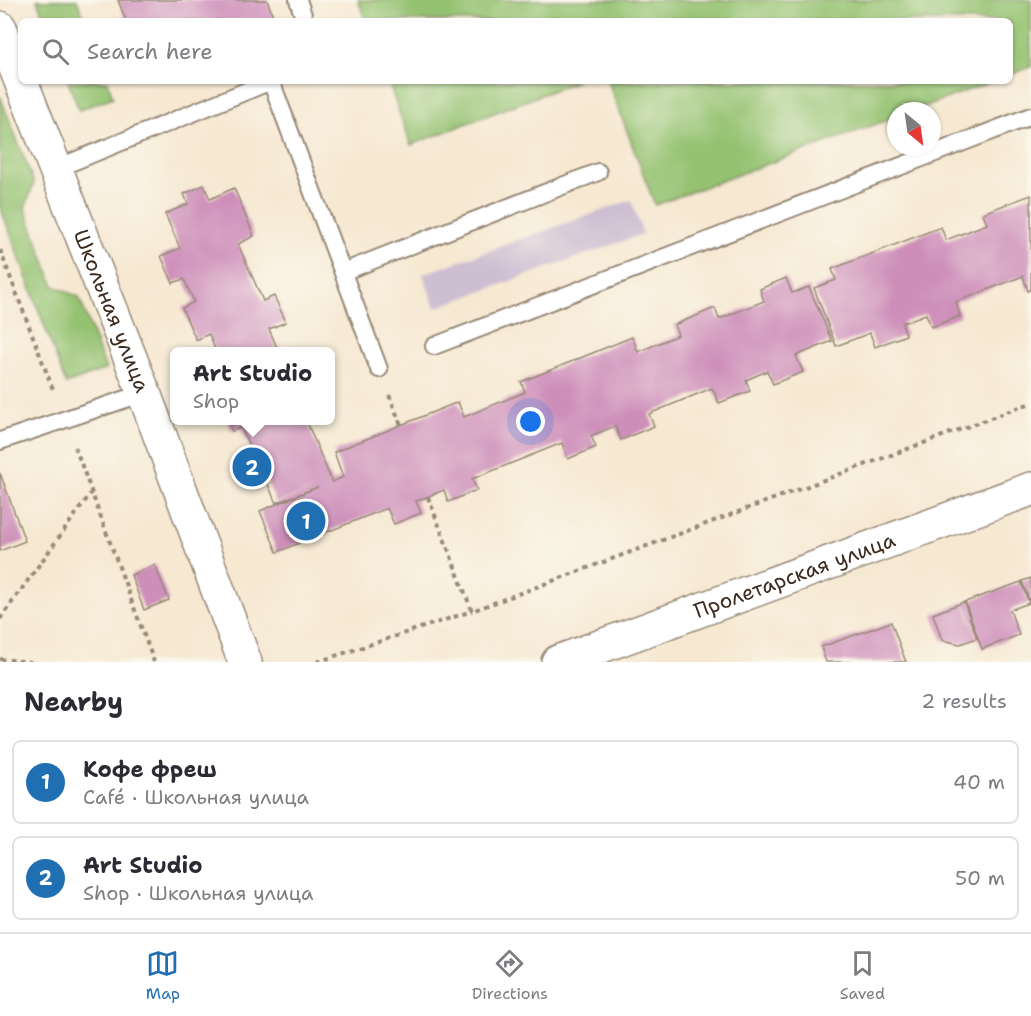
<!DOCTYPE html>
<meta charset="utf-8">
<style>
:root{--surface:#fff;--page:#f7f7f7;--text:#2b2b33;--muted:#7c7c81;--line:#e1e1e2;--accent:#1f6fb2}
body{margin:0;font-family:"Shantell Sans",sans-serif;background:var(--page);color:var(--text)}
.compass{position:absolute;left:887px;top:102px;width:54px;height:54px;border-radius:50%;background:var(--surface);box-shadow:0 2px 4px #0004;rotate:151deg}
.you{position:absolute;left:531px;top:422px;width:21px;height:21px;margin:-15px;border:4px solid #fff;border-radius:50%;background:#1a73e8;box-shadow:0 0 0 9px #1a73e833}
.badge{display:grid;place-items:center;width:39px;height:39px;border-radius:50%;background:var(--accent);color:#fff;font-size:20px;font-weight:700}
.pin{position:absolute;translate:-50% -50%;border:3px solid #fff;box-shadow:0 2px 6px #0006}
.popup{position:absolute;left:170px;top:347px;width:165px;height:78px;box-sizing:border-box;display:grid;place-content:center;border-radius:9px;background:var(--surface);filter:drop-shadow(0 2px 4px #0005);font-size:20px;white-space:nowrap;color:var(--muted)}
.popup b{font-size:22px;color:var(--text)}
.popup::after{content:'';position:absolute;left:50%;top:100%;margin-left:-12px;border:12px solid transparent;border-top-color:var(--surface)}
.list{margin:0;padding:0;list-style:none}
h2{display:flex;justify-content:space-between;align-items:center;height:78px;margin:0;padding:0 24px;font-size:26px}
h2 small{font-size:20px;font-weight:400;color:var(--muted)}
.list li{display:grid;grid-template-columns:39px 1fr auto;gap:18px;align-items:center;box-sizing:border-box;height:84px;margin:0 12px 12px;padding:0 12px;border:2px solid var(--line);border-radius:9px}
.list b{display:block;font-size:22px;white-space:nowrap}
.list p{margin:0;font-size:20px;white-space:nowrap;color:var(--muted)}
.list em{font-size:20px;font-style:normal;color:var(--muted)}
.icon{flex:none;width:33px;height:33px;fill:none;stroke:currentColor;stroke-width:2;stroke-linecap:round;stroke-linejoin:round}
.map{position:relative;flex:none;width:1031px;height:662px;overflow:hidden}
.search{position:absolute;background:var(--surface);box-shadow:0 2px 4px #0004;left:18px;right:18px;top:18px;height:66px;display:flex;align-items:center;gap:15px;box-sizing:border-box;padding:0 21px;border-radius:9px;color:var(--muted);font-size:22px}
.sheet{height:270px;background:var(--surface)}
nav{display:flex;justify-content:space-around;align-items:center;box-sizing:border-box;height:84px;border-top:2px solid var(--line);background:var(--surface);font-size:16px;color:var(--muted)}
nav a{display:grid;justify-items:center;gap:3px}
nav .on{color:var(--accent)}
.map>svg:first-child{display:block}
.industrial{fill:#cdbed2}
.green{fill:#94c271;stroke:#687648;stroke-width:1.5}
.building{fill:#cd8eba}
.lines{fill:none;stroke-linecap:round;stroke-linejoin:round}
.lane-casing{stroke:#988978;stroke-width:20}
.secondary-casing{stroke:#988978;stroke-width:36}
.path{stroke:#988978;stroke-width:4;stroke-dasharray:4.5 4.5;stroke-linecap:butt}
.lane{stroke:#fff;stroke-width:16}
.secondary{stroke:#fff;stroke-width:33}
.labels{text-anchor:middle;stroke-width:6;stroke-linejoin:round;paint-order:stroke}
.street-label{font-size:21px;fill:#3b2a1e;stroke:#fbf7ec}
</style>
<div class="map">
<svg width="1031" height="662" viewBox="0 0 1031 662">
<rect width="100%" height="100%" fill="#fbf7ec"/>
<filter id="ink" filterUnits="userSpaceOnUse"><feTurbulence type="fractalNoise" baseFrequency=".0167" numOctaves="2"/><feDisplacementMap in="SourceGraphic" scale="12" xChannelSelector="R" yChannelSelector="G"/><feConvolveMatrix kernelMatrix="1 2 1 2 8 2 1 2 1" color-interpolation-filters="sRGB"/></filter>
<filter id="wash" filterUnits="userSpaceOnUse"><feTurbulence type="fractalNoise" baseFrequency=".008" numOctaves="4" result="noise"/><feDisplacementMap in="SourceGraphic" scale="24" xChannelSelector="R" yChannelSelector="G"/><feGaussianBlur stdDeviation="1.35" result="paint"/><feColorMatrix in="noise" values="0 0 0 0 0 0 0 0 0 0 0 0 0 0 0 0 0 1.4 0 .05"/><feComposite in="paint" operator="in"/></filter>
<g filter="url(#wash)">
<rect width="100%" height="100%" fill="#f6e8d1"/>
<path class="industrial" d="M631 200 643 234 435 308 423 274Z"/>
<g class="green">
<path d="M37 0H77L85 21H45Z"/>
<path d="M358 0H1031V67L1010 75V21H366Z"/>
<path d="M68 81H107L113 97 79 110Z"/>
<path d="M388 81H577L411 145Z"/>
<path d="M608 81H994L912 111H896V117L655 205Z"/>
<path d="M0 96 34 183 25 208 54 286 79 297 106 369 66 384 0 206Z"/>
</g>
<g id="blocks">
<g class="building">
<path d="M118 0H267L275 21H126Z"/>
<path d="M204 185 210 199 234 188 254 236 238 244 263 301 274 296 286 322 269 329 279 352H216L209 334 196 340 182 308 194 302 184 279 173 283 161 256 180 248 165 214 188 204 184 194Z"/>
<path d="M1031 195V289L1028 291 1023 276 956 302 960 316 931 327 926 314 902 323 906 335 875 347 870 333 836 346 814 288 836 280 832 269 941 227 946 240 987 224 983 213Z"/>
<path d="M786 278 792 293 809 287 832 341 796 356 803 372 773 384 767 371 746 380 750 391 719 403 712 388 649 414 654 426 621 440 615 426 591 436 596 447 568 459 562 443 472 479 477 490 448 502 444 490 416 501 421 513 394 524 387 508 277 552 260 511 318 487 276 503 266 480 252 486 240 460 253 454 241 428 232 431 227 420H306L332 482 343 477 334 452 458 402 464 417 525 392 521 382 632 337 638 352 678 335 674 325 715 308 719 319 764 301 760 289Z"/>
<path d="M0 473 25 541 0 551Z"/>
<path d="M155 565 169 600 144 610 131 575Z"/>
<path d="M1031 578V605L1022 581Z"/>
<path d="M1021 582 1029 603 1010 610 1019 635 982 649 965 602Z"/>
<path d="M964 602 977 638 960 644 942 640 933 614Z"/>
<path d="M891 622 906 662H826L821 647Z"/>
</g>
</g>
</g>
<g filter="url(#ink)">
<use href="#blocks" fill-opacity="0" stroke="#988978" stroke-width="1.5"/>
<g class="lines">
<g class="lane-casing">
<g id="lane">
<path d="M298 0 305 21"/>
<path d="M55 169 271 81 379 369"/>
<path d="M343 272 598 172"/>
<path d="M434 346 1031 116"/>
<path d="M0 441 144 393"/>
</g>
</g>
<g class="secondary-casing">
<g id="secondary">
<path id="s1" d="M0 28 144 393 245 662"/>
<path id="s2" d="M558 662 1031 489"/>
</g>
</g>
<g class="path">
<path d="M0 250 54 392"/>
<path d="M389 395 401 425"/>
<path d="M75 447 154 662"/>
<path d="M428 497 472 611 1031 403"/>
<path d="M0 619 91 493"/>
<path d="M0 659 32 662"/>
<path d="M317 662 472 611"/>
</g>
<use href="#lane" class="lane"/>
<use href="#secondary" class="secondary"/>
</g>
</g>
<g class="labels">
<g class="street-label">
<text dy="7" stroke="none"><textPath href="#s1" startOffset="304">Школьная улица</textPath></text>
<text dy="7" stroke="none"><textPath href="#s2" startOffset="252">Пролетарская улица</textPath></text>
</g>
</g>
</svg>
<svg class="compass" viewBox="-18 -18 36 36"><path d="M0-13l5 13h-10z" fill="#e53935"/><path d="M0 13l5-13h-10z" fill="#7c7c81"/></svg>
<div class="you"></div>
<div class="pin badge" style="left:306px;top:521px">1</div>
<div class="pin badge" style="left:252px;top:467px">2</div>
<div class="popup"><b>Art Studio</b>Shop</div>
<div class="search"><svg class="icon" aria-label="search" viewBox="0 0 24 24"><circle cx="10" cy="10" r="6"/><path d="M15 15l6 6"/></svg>Search here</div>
</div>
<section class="sheet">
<h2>Nearby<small>2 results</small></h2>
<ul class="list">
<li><span class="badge">1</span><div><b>Кофе фреш</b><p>Café · Школьная улица</p></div><em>40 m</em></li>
<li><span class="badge">2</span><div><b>Art Studio</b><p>Shop · Школьная улица</p></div><em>50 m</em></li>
</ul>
</section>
<nav>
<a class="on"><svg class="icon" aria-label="map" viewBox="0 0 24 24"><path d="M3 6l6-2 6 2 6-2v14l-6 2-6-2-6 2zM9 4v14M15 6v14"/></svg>Map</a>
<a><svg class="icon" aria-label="directions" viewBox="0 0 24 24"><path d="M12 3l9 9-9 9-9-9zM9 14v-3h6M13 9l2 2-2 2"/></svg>Directions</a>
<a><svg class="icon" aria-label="saved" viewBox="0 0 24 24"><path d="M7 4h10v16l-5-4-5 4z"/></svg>Saved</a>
</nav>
